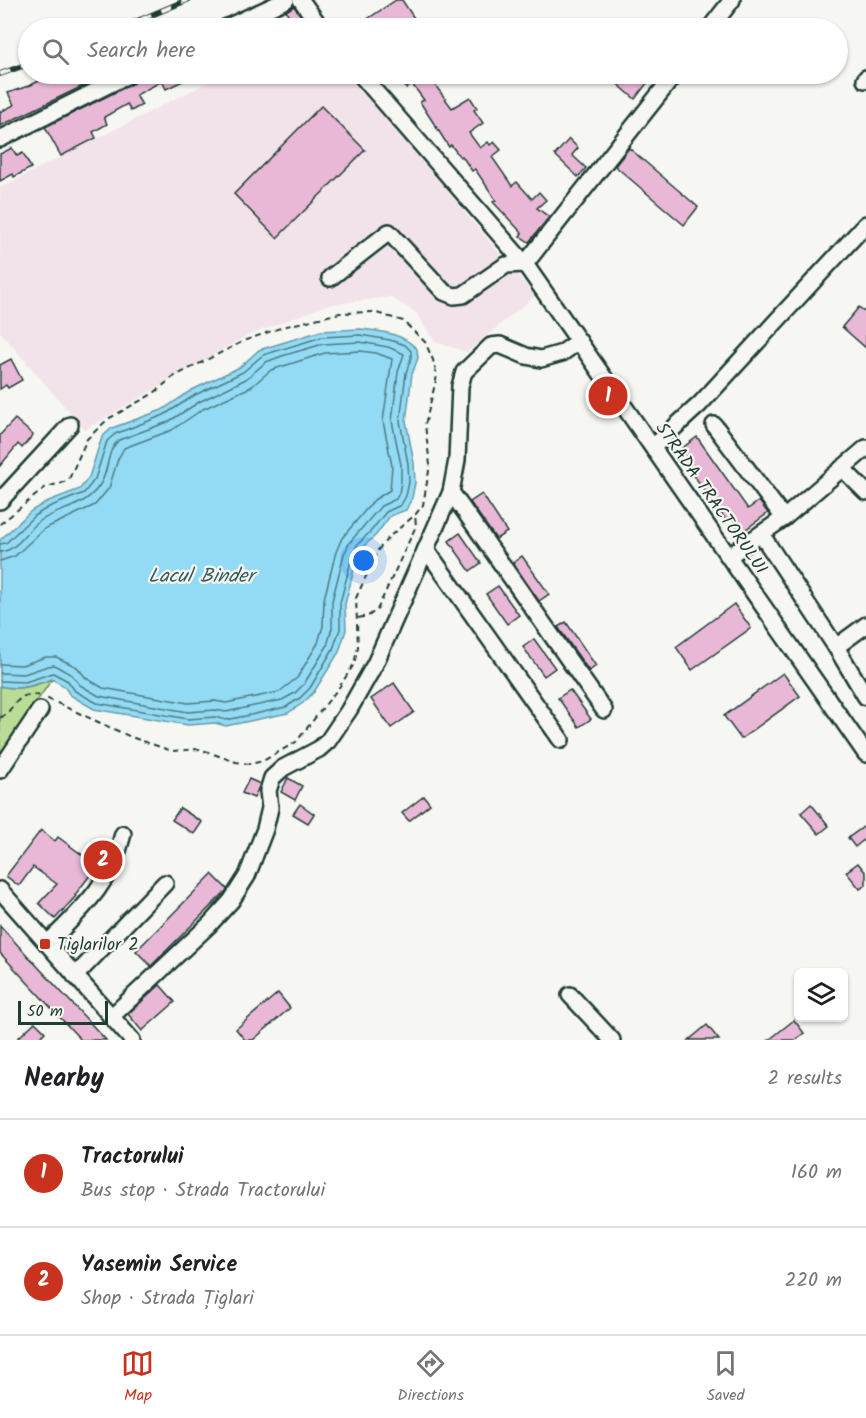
<!DOCTYPE html>
<meta charset="utf-8">
<style>
:root{--surface:#fff;--page:#f6f6f6;--text:#202124;--muted:#757577;--line:#e0e0e0;--accent:#c8321e}
body{margin:0;font-family:Kalam,sans-serif;background:var(--page);color:var(--text)}
.controls{position:absolute;right:18px;bottom:18px;display:grid;overflow:hidden;border-radius:9px;box-shadow:0 2px 4px #0004}
.controls button{width:54px;height:54px;display:grid;place-items:center;padding:0;border:0;border-bottom:2px solid var(--line);background:var(--surface);color:var(--text);font:30px sans-serif}
.scale{position:absolute;left:18px;bottom:15px;width:90px;box-sizing:border-box;padding-left:6px;border:3px solid #1f3d34;border-top:0;font-size:16px;line-height:21px;white-space:nowrap;color:#1f3d34;-webkit-text-stroke:4px #f6f6f2;paint-order:stroke}
.you{position:absolute;left:364px;top:561px;width:21px;height:21px;margin:-15px;border:4px solid #fff;border-radius:50%;background:#1a73e8;box-shadow:0 0 0 9px #1a73e833}
.badge{display:grid;place-items:center;width:39px;height:39px;border-radius:50%;background:var(--accent);color:#fff;font-size:20px;font-weight:700}
.pin{position:absolute;translate:-50% -50%;border:3px solid #fff;box-shadow:0 2px 6px #0006}
.list{margin:0;padding:0;list-style:none}
h2{display:flex;justify-content:space-between;align-items:center;height:78px;margin:0;padding:0 24px;font-size:26px}
h2 small{font-size:20px;font-weight:400;color:var(--muted)}
.list li{display:grid;grid-template-columns:39px 1fr auto;gap:18px;align-items:center;box-sizing:border-box;height:108px;padding:0 24px;border-top:2px solid var(--line)}
.list b{display:block;font-size:22px;white-space:nowrap}
.list p{margin:0;font-size:20px;white-space:nowrap;color:var(--muted)}
.list em{font-size:20px;font-style:normal;color:var(--muted)}
.icon{flex:none;width:33px;height:33px;fill:none;stroke:currentColor;stroke-width:2;stroke-linecap:round;stroke-linejoin:round}
.map{position:relative;flex:none;width:866px;height:1040px;overflow:hidden}
.search{position:absolute;background:var(--surface);box-shadow:0 2px 4px #0004;left:18px;right:18px;top:18px;height:66px;display:flex;align-items:center;gap:15px;box-sizing:border-box;padding:0 21px;border-radius:33px;color:var(--muted);font-size:22px}
.sheet{height:294px;background:var(--surface)}
nav{display:flex;justify-content:space-around;align-items:center;box-sizing:border-box;height:84px;border-top:2px solid var(--line);background:var(--surface);font-size:16px;color:var(--muted)}
nav a{display:grid;justify-items:center;gap:3px}
nav .on{color:var(--accent)}
.map>svg:first-child{display:block}
.built{fill:#f2e3ea}
.green{fill:#badc96;stroke:#6c8c65;stroke-width:1.5}
.water{fill:#93daf5;stroke:#659ba8;stroke-width:1.5}
.lines{fill:none;stroke-linecap:round;stroke-linejoin:round}
.shore{stroke:#4d7c81;stroke-width:1.5}
.building{fill:#eab8d7;stroke:#1f3d34;stroke-width:1.5}
.minor-casing{stroke:#1f3d34;stroke-width:20}
.path{stroke:#1f3d34;stroke-width:2;stroke-dasharray:6 4.5;stroke-linecap:butt}
.minor{stroke:#f6f6f2;stroke-width:15}
.rail-casing{stroke:#1f3d34;stroke-width:6}
.rail{stroke:#f6f6f2;stroke-width:4;stroke-dasharray:11;stroke-linecap:butt}
.poi-dot{fill:#c8321e;stroke:#f6f6f2;stroke-width:2}
.labels{text-anchor:middle;stroke-width:4.5;stroke-linejoin:round;paint-order:stroke}
.street-label{font-size:18px;fill:#1f3d34;stroke:#f6f6f2}
.poi-label{font-size:18px;fill:#1f3d34;stroke:#f6f6f2;text-anchor:start}
.water-label{font-size:20px;font-style:italic;fill:#365c5b;stroke:#f6f6f2}
</style>
<div class="map">
<svg width="866" height="1040" viewBox="0 0 866 1040">
<rect width="100%" height="100%" fill="#f6f6f2"/>
<filter id="ink" filterUnits="userSpaceOnUse"><feTurbulence type="fractalNoise" baseFrequency=".0167" numOctaves="2"/><feDisplacementMap in="SourceGraphic" scale="12" xChannelSelector="R" yChannelSelector="G"/><feConvolveMatrix kernelMatrix="1 2 1 2 8 2 1 2 1" color-interpolation-filters="sRGB"/></filter>
<g filter="url(#ink)">
<path class="built" d="M224 74H350L535 296 467 352 435 342 416 313 391 297 327 305 244 337 88 428 86 431 0 332V188Z"/>
<path class="green" d="M52 679 0 756V686C19 691 34 686 52 679Z"/>
<path class="water" d="M360 329C381 331 402 333 417 349L418 358 412 374 406 421 414 463 415 483 412 498 406 510 390 516 376 535 362 548 357 558 345 604 346 630 339 652 314 692 303 703 288 713 226 726 215 723 188 725 94 709 70 695 64 686 52 679C34 685 19 691 0 686V540L31 511 46 502 80 489 89 477 102 437 112 428 162 410 192 390 240 367 259 350 321 331Z"/>
<g class="lines">
<g class="shore">
<path d="M0 544 6 543 34 516 49 507 84 493 95 479 107 441 115 434 164 415 195 395 243 372 263 355 322 337 360 335 390 340 405 345 411 351V358L406 373 400 421 408 464 409 482 406 496 401 505 386 512 371 531 357 545 352 557 340 603V629L333 649 310 688 300 698 286 707 255 714 226 720 215 717 188 719 97 703 75 691 68 681 53 673 25 682 0 681"/>
<path d="M0 552C17 551 27 530 40 521 61 507 83 509 99 486 110 472 105 452 119 440L168 422 199 402 246 379 266 362 282 356 323 344 360 342 388 347 404 354 398 372 392 421 401 465V482L399 493 396 499 381 506 350 542 344 554 332 601V628L327 646 304 684 295 693 282 700 226 712 215 710 188 712 99 696 80 685 72 675 54 665 48 666 24 674 0 673"/>
<path d="M0 561 15 556 44 529 95 505 109 488 118 459 124 448 172 430 203 409 251 387 271 370 325 353 360 351 376 353 392 359 383 421 392 466 390 490 374 500 342 538 336 552 324 599 323 626 318 643 297 678 279 692 226 703 215 701 188 703 103 688 86 678 77 667 56 657H46L22 665 0 664"/>
</g>
</g>
<g class="building">
<path d="M396 0H402L416 21 405 28H354Z"/>
<path d="M294 6 305 22 296 27 286 11Z"/>
<path d="M53 74H82L87 84 0 126V112L14 105 8 93 31 85Z"/>
<path d="M145 74H197L166 89 162 81 136 95 142 105 131 111 127 104 104 117 107 124 93 132 96 138 61 156 45 127 134 83 139 76Z"/>
<path d="M396 74H427L452 108 470 97 477 108 474 110 483 123 469 133 480 148 488 142 490 145 494 142 501 150 492 157 512 186 517 182 532 199 539 192 546 200 537 208 549 217 529 242 520 236 522 233 493 202 496 200 475 169 472 171 462 156 460 157 451 145 449 147 420 102 424 100 412 84 406 88Z"/>
<path d="M606 74H654L635 99Z"/>
<path d="M321 106 365 150 277 238 234 194Z"/>
<path d="M569 139 578 148 572 155 586 168 578 177 555 155Z"/>
<path d="M12 148 17 156 23 153 31 168 14 177 13 174 0 181V154Z"/>
<path d="M629 148 698 207 684 225 615 166Z"/>
<path d="M859 307 866 313V348L842 327Z"/>
<path d="M11 359 22 380 8 388 6 385 0 389V365Z"/>
<path d="M15 419 33 435 22 448 18 444 0 466V435Z"/>
<path d="M697 437 748 509 759 501 768 513 742 532 731 517 726 520 677 452Z"/>
<path d="M482 494 507 532 496 539 470 502Z"/>
<path d="M460 533 481 563 470 571 449 541Z"/>
<path d="M522 556 549 594 539 601 513 563Z"/>
<path d="M498 586 519 615 507 624 486 594Z"/>
<path d="M734 604 751 628 692 670 676 647Z"/>
<path d="M566 622 596 666 589 671 558 627Z"/>
<path d="M534 639 555 668 544 676 523 647Z"/>
<path d="M783 673 800 696 741 739 724 716Z"/>
<path d="M394 683 414 712 391 728 371 699Z"/>
<path d="M570 690 591 719 579 727 558 698Z"/>
<path d="M288 778 302 786 295 800 281 792Z"/>
<path d="M249 779 260 784 254 798 242 793Z"/>
<path d="M424 796 430 804 409 821 402 813Z"/>
<path d="M300 804 314 814 308 823 293 814Z"/>
<path d="M811 804 829 826 819 834 801 813Z"/>
<path d="M180 808 202 822 194 834 172 820Z"/>
<path d="M866 825V838L855 847 848 838Z"/>
<path d="M41 830 55 841 58 837 97 866 75 895 76 896 55 919 39 903 57 884 33 867 19 886 6 876Z"/>
<path d="M858 863 866 873V885L860 889 846 872Z"/>
<path d="M212 874 227 889 226 891 151 966 136 951Z"/>
<path d="M0 926 106 1040H81L0 953Z"/>
<path d="M160 985 175 1002 142 1031 128 1014Z"/>
<path d="M278 993 290 1008 253 1040H245L236 1029Z"/>
<path d="M794 1020 804 1033 795 1040H769Z"/>
<path d="M35 1022 45 1032 37 1040H16Z"/>
<path d="M707 1025 719 1040H689Z"/>
</g>
<g class="lines">
<g class="minor-casing">
<g id="minor">
<path d="M301 0 321 28"/>
<path d="M225 28 286 0"/>
<path d="M710 28 732 0"/>
<path d="M360 74 525 264 866 754"/>
<path d="M865 80 866 78"/>
<path d="M0 139 130 74"/>
<path d="M525 264 675 74"/>
<path d="M330 278 389 232 444 292 454 296 463 295 506 265 525 264"/>
<path d="M714 425 784 518"/>
<path d="M653 447 700 404 866 224"/>
<path d="M842 468 866 492"/>
<path d="M451 492 604 710"/>
<path d="M0 501 70 425"/>
<path d="M761 534 836 647 866 697"/>
<path d="M426 549 561 740"/>
<path d="M729 556 784 518 866 448"/>
<path d="M836 647 866 625"/>
<path d="M0 770 40 710"/>
<path d="M0 890 132 1040"/>
<path d="M47 944C82 909 111 884 123 834"/>
<path d="M75 976 165 883"/>
<path d="M570 995 612 1040"/>
<path d="M111 1017 209 925 231 901 247 876 265 829 270 808 268 791 272 778 283 768 319 749 328 741 349 710 375 664 451 492 457 460 460 386 464 372 491 346 500 345 526 356 541 359 562 353 579 341"/>
</g>
</g>
<g class="path">
<path d="M0 524 46 487 62 483 69 479 87 439 108 419 154 393 173 377 246 340 283 327 340 313 373 312 403 321 425 342 433 360 437 376 425 425 430 465 423 505 415 515 390 536 378 550 356 598 358 647 354 664 340 686 296 742 263 761 250 764 236 762 199 749 172 751 131 737 46 698"/>
<path d="M358 618 368 616 377 610 416 526 415 515"/>
<path d="M0 718C18 707 16 690 41 696"/>
</g>
<use href="#minor" class="minor"/>
<g class="rail-casing">
<g id="rail">
<path d="M121 28 187 0"/>
<path d="M0 74 28 64"/>
</g>
</g>
<use href="#rail" class="rail"/>
</g>
</g>
<rect class="poi-dot" x="39" y="938" width="12" height="12" rx="3"/>
<g class="labels">
<g class="street-label">
<text transform="translate(712 498) rotate(55)" y="6">STRADA TRACTORULUI</text>
</g>
<g class="poi-label">
<text x="57" y="950">Tiglarilor 2</text>
</g>
<g class="water-label">
<text x="201" y="582">Lacul Binder</text>
</g>
</g>
</svg>
<div class="controls">
<button><svg class="icon" aria-label="layers" viewBox="0 0 24 24"><path d="M12 4l9 5-9 5-9-5zM3 14l9 5 9-5"/></svg></button>
</div>
<div class="scale">50 m</div>
<div class="you"></div>
<div class="pin badge" style="left:608px;top:396px">1</div>
<div class="pin badge" style="left:103px;top:860px">2</div>
<div class="search"><svg class="icon" aria-label="search" viewBox="0 0 24 24"><circle cx="10" cy="10" r="6"/><path d="M15 15l6 6"/></svg>Search here</div>
</div>
<section class="sheet">
<h2>Nearby<small>2 results</small></h2>
<ul class="list">
<li><span class="badge">1</span><div><b>Tractorului</b><p>Bus stop · Strada Tractorului</p></div><em>160 m</em></li>
<li><span class="badge">2</span><div><b>Yasemin Service</b><p>Shop · Strada Țiglari</p></div><em>220 m</em></li>
</ul>
</section>
<nav>
<a class="on"><svg class="icon" aria-label="map" viewBox="0 0 24 24"><path d="M3 6l6-2 6 2 6-2v14l-6 2-6-2-6 2zM9 4v14M15 6v14"/></svg>Map</a>
<a><svg class="icon" aria-label="directions" viewBox="0 0 24 24"><path d="M12 3l9 9-9 9-9-9zM9 14v-3h6M13 9l2 2-2 2"/></svg>Directions</a>
<a><svg class="icon" aria-label="saved" viewBox="0 0 24 24"><path d="M7 4h10v16l-5-4-5 4z"/></svg>Saved</a>
</nav>
